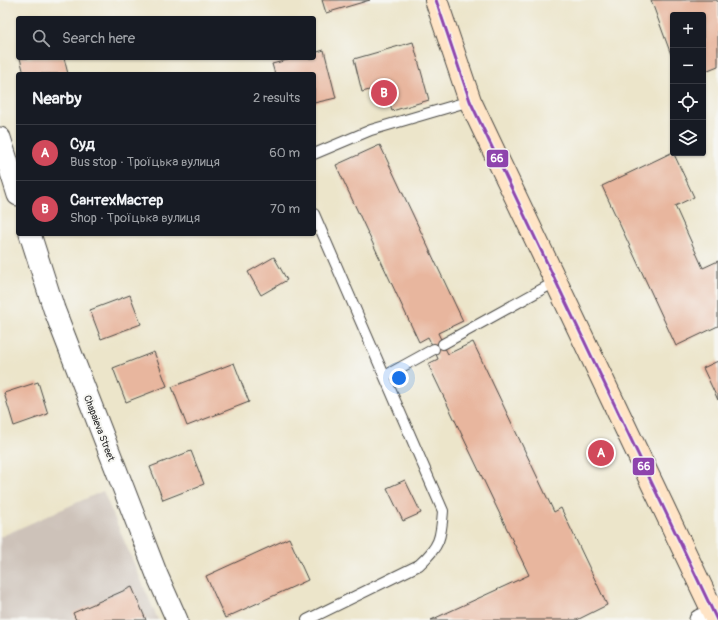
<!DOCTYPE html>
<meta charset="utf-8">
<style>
:root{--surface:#171b24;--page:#20242c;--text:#f1f3f6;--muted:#9ea1a6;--line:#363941;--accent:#d1495b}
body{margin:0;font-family:Pangolin,sans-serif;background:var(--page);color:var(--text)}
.controls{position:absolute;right:12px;top:12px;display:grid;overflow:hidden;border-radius:4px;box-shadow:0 1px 3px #0004}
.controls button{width:36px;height:36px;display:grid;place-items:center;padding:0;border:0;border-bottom:1px solid var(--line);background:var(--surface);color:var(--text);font:20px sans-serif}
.you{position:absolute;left:399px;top:378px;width:14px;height:14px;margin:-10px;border:3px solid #fff;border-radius:50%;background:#1a73e8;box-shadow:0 0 0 6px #1a73e833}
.badge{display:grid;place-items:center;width:26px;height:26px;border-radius:50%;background:var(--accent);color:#fff;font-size:13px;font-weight:700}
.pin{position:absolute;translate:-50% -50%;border:2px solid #fff;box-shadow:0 1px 4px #0006}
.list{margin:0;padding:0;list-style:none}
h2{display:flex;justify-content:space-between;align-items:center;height:52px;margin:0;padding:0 16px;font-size:17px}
h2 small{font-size:13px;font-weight:400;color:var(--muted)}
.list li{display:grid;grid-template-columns:26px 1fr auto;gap:12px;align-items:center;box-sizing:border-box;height:56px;padding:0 16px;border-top:1px solid var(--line)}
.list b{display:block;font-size:15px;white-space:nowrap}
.list p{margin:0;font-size:13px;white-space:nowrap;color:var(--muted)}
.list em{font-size:13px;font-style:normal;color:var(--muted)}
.icon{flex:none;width:22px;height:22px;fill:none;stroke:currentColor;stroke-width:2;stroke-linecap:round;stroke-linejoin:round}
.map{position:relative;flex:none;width:718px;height:620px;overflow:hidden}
.search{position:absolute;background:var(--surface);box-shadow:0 1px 3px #0004;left:16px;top:16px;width:300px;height:44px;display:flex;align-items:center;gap:10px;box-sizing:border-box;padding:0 14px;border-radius:4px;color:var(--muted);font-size:15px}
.panel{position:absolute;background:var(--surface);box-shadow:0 1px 3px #0004;left:16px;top:72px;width:300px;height:164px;border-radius:4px}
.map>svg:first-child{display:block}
.industrial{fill:#cdc2b9}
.building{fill:#e8b69e}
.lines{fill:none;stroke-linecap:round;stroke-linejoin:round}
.lane-casing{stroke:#484743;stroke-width:12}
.street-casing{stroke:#484743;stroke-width:23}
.secondary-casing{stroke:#484743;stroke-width:24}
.lane{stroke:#fff;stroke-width:10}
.street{stroke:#fff;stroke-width:21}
.secondary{stroke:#ffe4c6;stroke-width:22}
.bus-1-casing{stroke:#f6f6f2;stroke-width:6}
.bus-1{stroke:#8e44ad;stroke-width:3}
.labels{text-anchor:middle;stroke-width:4;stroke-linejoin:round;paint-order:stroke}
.street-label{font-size:10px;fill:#2b2b2b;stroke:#f6f6f2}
.line-badge{stroke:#f6f6f2;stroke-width:1.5}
.badge-label{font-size:11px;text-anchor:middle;font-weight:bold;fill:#fff}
</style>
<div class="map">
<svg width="718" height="620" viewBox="0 0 718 620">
<rect width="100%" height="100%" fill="#f6f6f2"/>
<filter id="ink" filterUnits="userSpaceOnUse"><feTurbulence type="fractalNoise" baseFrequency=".025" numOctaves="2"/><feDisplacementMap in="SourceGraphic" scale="8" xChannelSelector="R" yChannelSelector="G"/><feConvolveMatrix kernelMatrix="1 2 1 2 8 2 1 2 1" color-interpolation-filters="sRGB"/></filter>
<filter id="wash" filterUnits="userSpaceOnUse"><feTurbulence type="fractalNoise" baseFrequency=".012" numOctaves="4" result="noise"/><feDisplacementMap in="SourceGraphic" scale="16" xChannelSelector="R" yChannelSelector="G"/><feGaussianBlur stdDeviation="0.9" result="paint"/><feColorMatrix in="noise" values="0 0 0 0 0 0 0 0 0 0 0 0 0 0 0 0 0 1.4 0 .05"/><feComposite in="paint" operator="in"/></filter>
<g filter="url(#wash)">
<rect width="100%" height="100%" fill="#ece5ca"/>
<path class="industrial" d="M103 491 158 620H0V537Z"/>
<g id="blocks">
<g class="building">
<path d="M322 0H370L326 13Z"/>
<path d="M651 0H717L718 4V66L703 72V15H673V60Z"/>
<path d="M413 42 429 100 392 111 385 86 362 92 354 59Z"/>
<path d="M324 50 336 98 314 103V74H275L272 64 295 58H314V53Z"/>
<path d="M20 58H64L68 74H24Z"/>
<path d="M380 145 463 321 438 333 443 344 448 354 473 342 554 512 561 508 607 605 577 620H431L529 575 428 364 438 359 434 349 428 337 419 342 336 165Z"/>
<path d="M673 152 694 197 675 206 703 268 718 261V326L676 346 602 186Z"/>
<path d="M274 257 287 280 261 295 248 272Z"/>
<path d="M130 295 141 324 101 339 90 310Z"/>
<path d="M154 352 167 386 126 402 113 368Z"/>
<path d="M718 361V400L703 368Z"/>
<path d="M234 363 249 402 187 426 172 387Z"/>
<path d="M38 382 48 414 14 426 4 393Z"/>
<path d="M191 451 204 484 163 500 150 467Z"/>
<path d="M405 480 421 513 403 521 387 488Z"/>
<path d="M289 538 308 580 225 618 206 576Z"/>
<path d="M132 587 146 620H76L73 613Z"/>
</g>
</g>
</g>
<g filter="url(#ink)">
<use href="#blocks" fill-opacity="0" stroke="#484743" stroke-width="1"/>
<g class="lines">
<g class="lane-casing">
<g id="lane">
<path d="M314 154 371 130 470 101"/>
<path d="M443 344 555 282"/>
<path d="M385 376 434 349"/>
<path d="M307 620 419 565C440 546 441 538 443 511L314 214"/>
</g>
</g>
<g class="street-casing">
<g id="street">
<path d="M0 138 18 195"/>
<path d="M30 234 54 309 157 575 177 620"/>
<path d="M700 620 718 612"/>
</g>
</g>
<g class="secondary-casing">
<path id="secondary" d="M436 0 470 101 717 620"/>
</g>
<use href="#lane" class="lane"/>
<use href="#street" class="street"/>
<use href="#secondary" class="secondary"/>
<g class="bus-1-casing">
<path id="bus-1" d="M436 0 470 101 717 620"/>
</g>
<use href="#bus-1" class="bus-1"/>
</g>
</g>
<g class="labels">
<g class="street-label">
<text transform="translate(100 428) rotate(69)" y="4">Chapaieva Street</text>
</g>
</g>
<g class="line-badge">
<rect x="486" y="149" width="23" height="19" rx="4" fill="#8e44ad"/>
<rect x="632" y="457" width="23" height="19" rx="4" fill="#8e44ad"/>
</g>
<g class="badge-label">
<text x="497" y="162">66</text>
<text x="644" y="470">66</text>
</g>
</svg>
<div class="controls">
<button>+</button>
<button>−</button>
<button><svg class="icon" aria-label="locate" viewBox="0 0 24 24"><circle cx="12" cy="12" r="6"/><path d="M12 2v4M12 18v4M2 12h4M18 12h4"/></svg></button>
<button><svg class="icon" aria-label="layers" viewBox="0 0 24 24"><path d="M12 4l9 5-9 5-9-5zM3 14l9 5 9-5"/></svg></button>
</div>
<div class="you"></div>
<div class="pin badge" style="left:601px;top:453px">A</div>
<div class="pin badge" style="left:384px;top:93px">B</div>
<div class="search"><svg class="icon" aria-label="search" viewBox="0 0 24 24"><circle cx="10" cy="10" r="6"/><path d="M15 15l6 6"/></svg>Search here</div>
<section class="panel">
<h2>Nearby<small>2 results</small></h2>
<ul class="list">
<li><span class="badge">A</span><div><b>Суд</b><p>Bus stop · Троїцька вулиця</p></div><em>60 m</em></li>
<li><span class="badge">B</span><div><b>СантехМастер</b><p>Shop · Троїцька вулиця</p></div><em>70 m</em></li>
</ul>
</section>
</div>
